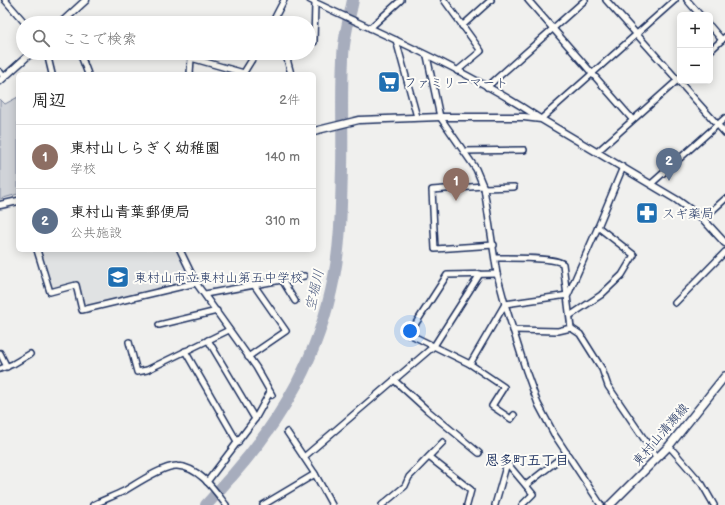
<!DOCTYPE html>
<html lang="ja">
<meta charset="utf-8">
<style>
:root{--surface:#fff;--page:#f6f6f6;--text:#222;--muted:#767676;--line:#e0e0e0;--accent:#1f6fb2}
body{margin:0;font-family:"Balsamiq Sans","Klee One",sans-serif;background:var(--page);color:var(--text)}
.controls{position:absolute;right:12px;top:12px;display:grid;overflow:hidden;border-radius:6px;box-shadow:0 2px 10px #0003}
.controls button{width:36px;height:36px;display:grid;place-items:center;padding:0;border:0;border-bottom:1px solid var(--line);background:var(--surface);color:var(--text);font:20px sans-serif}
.you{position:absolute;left:410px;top:331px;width:14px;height:14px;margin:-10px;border:3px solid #fff;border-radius:50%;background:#1a73e8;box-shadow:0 0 0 6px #1a73e833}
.badge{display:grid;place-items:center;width:26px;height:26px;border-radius:50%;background:var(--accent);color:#fff;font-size:13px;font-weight:700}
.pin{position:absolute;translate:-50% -33px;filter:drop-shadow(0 1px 2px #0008)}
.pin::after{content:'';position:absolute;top:21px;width:14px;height:12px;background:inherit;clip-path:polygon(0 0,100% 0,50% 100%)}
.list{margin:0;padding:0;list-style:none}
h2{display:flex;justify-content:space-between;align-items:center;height:52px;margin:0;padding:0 16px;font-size:17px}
h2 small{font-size:13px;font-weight:400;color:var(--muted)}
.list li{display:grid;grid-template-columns:26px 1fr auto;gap:12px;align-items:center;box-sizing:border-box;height:64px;padding:0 16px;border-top:1px solid var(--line)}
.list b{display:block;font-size:15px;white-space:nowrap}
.list p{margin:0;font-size:13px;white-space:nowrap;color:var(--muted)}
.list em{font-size:13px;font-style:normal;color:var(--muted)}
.icon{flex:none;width:22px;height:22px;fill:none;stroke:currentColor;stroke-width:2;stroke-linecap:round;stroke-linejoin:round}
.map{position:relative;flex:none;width:725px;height:505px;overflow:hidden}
.search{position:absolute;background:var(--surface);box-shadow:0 2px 10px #0003;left:16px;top:16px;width:300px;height:44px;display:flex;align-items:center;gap:10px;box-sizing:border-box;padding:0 14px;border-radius:22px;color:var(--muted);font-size:15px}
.panel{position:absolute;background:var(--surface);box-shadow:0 2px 10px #0003;left:16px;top:72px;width:300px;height:180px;border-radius:6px}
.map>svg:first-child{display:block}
.built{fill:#e0e2e3}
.green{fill:#d0d3d8;stroke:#76819b}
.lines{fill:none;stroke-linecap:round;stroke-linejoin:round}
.river{stroke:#a7adbd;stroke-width:12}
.minor-casing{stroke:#1b2f5e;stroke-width:8}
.tertiary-casing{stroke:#1b2f5e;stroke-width:9}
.secondary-casing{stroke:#1b2f5e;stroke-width:10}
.minor{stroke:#fdfcf7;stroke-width:5}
.tertiary{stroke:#fdfcf7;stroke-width:6}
.secondary{stroke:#fdfcf7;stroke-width:7}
.labels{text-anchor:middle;stroke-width:4;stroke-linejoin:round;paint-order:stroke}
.poi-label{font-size:13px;fill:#1b2f5e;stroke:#fdfcf7;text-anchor:start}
.street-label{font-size:13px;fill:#1b2f5e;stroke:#fdfcf7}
.water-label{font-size:14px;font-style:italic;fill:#4c5b7f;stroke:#fdfcf7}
.neighbourhood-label{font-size:14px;font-weight:bold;fill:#1b2f5e;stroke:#fdfcf7}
</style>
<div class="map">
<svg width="725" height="505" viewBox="0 0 725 505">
<rect width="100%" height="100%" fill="#f0f0ee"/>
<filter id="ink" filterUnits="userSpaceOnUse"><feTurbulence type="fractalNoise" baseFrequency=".025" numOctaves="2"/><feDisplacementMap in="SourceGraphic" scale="8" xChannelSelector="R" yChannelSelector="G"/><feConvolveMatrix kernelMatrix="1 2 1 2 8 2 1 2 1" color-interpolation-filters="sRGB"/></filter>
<g filter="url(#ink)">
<path class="built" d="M40 250H178L185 273 192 281 83 307 77 282 52 289Z"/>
<path class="green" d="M18 97V194L0 199V99L5 104Z"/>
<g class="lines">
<path class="river" d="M206 505C215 496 223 485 232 476 284 417 319 355 334 277 341 241 341 204 342 168 343 132 341 96 343 59 343 39 349 20 353 0"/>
<g class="minor-casing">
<g id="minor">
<path d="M5 0 25 23"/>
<path d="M310 0C388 37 469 71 541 119L675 0"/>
<path d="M444 0 481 51 457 71"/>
<path d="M528 0 632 119"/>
<path d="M606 0 725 133"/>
<path d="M687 0 700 15"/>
<path d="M68 17 70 23"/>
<path d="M272 23 284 0"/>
<path d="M462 26 491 0"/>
<path d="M710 26 722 40"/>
<path d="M370 28 401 0"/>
<path d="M396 40 417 117"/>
<path d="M309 42H314L315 3"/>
<path d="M710 51 725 37"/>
<path d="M47 53 52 74"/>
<path d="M80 53 88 74"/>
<path d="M287 53V59L291 74"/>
<path d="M427 56 440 117 476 169 484 188 497 274 505 304 526 371 538 404 554 434 601 505"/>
<path d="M0 72 4 77"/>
<path d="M190 74 191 58 244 73"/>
<path d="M243 74 256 53"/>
<path d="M487 87 585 0"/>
<path d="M464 151 524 150"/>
<path d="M597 152 680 78"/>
<path d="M651 184 725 118"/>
<path d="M483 186 432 190 435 249 494 245"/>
<path d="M484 188 514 187"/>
<path d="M703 219 725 199"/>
<path d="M37 250 50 292 76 285 82 310 196 283"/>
<path d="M180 250 196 283 256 367 272 395"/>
<path d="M495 258C508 258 556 257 563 264L571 328"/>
<path d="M497 274 447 275 409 334 470 364 504 387 492 406 511 419 514 415"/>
<path d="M282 280 295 301"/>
<path d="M205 294 304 276"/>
<path d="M675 303 725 252"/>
<path d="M571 315 601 295 622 275 634 255 598 227"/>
<path d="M159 325 217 311"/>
<path d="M571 328 580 334 602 369 608 386 657 458"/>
<path d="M513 330 558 331 571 328"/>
<path d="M208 340 255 419"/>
<path d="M129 342 137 372 147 370 229 330"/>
<path d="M185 351 238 443"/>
<path d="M0 353 7 367"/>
<path d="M248 357 286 331 254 285"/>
<path d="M470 364 505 304 568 295 598 227 623 167"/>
<path d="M0 369 13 364 30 354"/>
<path d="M394 380 427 410 479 453"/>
<path d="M287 432 315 474 332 505"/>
<path d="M669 446 702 484 714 505"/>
<path d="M304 457 434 346 480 274"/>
<path d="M429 457 471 490 467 505"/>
<path d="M207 482 255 419 270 392"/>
<path d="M526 485 567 453"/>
<path d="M93 505C103 500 114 496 124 491 136 484 164 465 177 466 199 467 214 489 226 505"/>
<path d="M263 505 315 474"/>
<path d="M382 505 405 486 409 477 443 442"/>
<path d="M495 505 507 463 533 494 522 505"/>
</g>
</g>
<g class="tertiary-casing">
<g id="tertiary">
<path d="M61 23 86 0"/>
<path d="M0 81 31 53"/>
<path d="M314 131 359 120 440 117H524L541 119 677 200 703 219 725 243"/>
<path d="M0 205 18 201"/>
</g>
</g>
<g class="secondary-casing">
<path id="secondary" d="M610 505 669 446 725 376"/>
</g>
<use href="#minor" class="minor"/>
<use href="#tertiary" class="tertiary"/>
<use href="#secondary" class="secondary"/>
</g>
</g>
<defs>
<g id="supermarket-square" transform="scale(1.15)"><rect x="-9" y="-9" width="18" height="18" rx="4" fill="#1f6fb2" stroke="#fdfcf7"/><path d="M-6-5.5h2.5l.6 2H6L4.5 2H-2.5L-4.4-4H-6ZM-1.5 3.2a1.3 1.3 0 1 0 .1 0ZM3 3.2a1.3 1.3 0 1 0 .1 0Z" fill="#fff"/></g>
<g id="pharmacy-square" transform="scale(1.15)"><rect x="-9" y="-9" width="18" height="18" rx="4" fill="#1f6fb2" stroke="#fdfcf7"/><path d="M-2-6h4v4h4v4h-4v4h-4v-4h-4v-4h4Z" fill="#fff"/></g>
<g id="school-square" transform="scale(1.15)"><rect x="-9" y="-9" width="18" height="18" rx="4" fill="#1f6fb2" stroke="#fdfcf7"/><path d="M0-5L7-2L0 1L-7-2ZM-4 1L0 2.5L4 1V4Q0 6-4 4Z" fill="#fff"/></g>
</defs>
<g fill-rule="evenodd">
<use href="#supermarket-square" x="389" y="82"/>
<use href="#pharmacy-square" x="647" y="213"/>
<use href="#school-square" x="118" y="277"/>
</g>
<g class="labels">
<g class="poi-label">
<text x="404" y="87">ファミリーマート</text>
<text x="662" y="218">スギ薬局</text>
<text x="134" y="282">東村山市立東村山第五中学校</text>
</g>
<g class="street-label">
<text transform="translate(660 434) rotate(-49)" y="5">東村山清瀬線</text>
</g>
<g class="water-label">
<text transform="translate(314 290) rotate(-77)" y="5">空堀川</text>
</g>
<g class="neighbourhood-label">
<text x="527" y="465">恩多町五丁目</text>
</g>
</g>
</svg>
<div class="controls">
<button>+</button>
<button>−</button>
</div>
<div class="you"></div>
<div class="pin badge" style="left:456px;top:201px;background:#8d6e63">1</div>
<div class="pin badge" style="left:669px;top:181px;background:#5c6f8a">2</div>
<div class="search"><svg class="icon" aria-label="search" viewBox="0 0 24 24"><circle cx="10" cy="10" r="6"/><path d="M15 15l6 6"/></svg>ここで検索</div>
<section class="panel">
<h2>周辺<small>2件</small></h2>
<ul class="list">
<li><span class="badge" style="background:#8d6e63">1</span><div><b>東村山しらぎく幼稚園</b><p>学校</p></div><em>140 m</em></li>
<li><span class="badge" style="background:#5c6f8a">2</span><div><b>東村山青葉郵便局</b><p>公共施設</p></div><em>310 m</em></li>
</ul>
</section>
</div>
